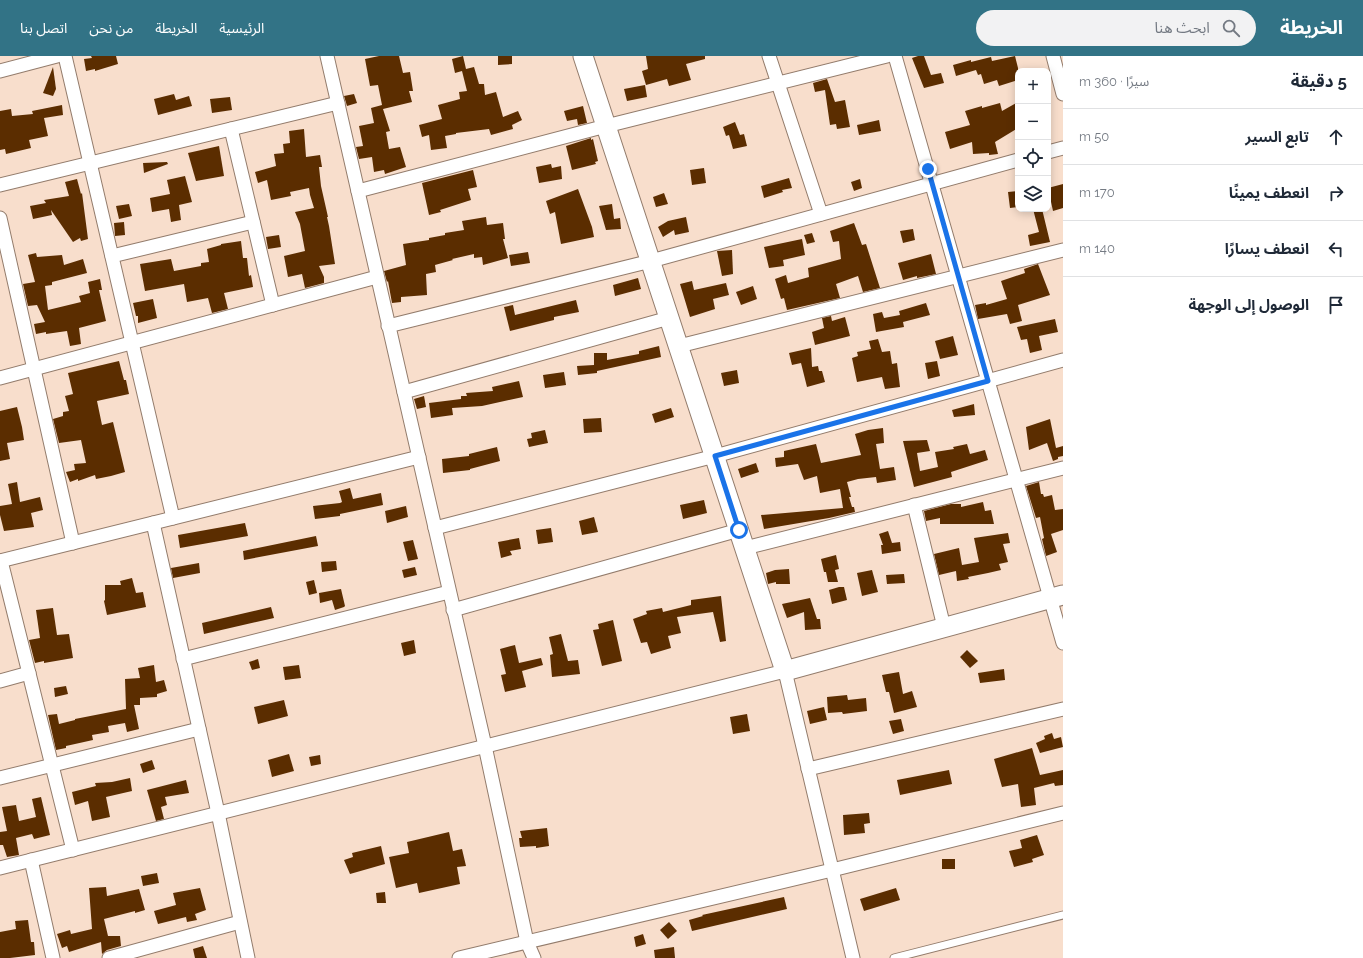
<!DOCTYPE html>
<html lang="ar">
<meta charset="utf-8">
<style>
:root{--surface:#fff;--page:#f2f2f3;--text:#1f2937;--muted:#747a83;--line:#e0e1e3;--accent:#327386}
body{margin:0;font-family:Raleway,"Noto Sans Arabic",sans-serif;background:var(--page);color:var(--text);direction:rtl}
.controls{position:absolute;right:12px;top:12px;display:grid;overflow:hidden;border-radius:8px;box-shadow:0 2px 10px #0003}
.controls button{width:36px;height:36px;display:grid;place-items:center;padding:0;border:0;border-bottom:1px solid var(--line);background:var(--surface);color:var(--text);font:20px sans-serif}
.stop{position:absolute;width:12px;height:12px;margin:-9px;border:3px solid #1a73e8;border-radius:50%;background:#fff}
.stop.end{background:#1a73e8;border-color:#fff;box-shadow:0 1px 4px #0008}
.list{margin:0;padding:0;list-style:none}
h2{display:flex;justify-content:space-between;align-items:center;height:52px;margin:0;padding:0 16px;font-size:17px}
h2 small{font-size:13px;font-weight:400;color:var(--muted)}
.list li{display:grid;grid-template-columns:26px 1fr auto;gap:12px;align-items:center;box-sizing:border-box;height:56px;padding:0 16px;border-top:1px solid var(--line)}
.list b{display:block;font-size:15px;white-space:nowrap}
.list em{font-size:13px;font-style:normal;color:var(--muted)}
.icon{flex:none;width:22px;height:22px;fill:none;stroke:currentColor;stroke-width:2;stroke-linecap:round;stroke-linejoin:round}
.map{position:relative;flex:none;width:1063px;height:902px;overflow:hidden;direction:ltr}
header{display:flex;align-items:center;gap:24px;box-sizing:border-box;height:56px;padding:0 20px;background:var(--accent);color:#fff}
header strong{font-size:19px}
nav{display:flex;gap:22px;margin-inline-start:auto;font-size:14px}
.search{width:280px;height:36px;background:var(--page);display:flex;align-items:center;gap:10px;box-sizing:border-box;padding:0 14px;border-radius:22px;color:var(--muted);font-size:15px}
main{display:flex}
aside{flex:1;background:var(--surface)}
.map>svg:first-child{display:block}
.building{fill:#5b2d00}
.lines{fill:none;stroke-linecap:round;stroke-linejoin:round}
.service-casing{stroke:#937c6c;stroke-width:9}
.minor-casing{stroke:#937c6c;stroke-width:15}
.secondary-casing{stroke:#937c6c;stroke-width:21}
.service{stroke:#fff;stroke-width:7}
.minor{stroke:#fff;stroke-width:13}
.secondary{stroke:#fff;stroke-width:19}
.route{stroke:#1a73e8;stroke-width:5}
</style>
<header>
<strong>الخريطة</strong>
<div class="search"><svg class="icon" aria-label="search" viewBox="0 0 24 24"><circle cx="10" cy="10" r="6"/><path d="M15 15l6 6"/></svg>ابحث هنا</div>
<nav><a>الرئيسية</a><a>الخريطة</a><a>من نحن</a><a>اتصل بنا</a></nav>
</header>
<main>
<aside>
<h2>5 دقيقة<small>سيرًا · 360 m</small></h2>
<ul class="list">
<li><svg class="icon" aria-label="ahead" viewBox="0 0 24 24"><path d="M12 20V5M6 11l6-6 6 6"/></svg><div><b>تابع السير</b></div><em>50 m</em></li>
<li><svg class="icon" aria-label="right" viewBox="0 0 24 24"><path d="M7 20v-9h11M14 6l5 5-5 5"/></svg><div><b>انعطف يمينًا</b></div><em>170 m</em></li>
<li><svg class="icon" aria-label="left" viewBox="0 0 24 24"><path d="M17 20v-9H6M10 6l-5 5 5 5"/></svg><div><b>انعطف يسارًا</b></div><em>140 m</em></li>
<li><svg class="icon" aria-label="arrive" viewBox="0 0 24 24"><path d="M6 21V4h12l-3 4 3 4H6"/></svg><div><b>الوصول إلى الوجهة</b></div></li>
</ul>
</aside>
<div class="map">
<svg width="1063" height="902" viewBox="0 0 1063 902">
<rect width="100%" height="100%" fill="#f8decc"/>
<g class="building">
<path d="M91 0H116L118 8 95 15V13L86 15 84 3 92 2Z"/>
<path d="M379 0H399L403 17 410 16 413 35H409L412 46 383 53 390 75 386 76 389 93 400 91 406 111 385 118 384 114 374 116 372 101 359 103 356 91 363 90 359 70 374 67 371 52 382 49 378 29 370 30 365 3Z"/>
<path d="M463 0 466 13 474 11 479 28H484L485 39 496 36 503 61 518 55 522 64 512 69 513 73 491 79 489 73 456 77V78L445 80 447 92 431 94 429 79 422 81 419 69 442 63 438 49 460 43 459 36 467 35 462 15 455 17 452 3Z"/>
<path d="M498 0H512V8L498 9Z"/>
<path d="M646 0H705V3L686 8 691 24 669 30 667 23 646 29 642 15 648 13Z"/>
<path d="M918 0H924L931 19 941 17 944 27 924 32 912 2Z"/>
<path d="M1015 0 1018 12V24L999 30 997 24 984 28 981 18 978 19 976 14 956 20 953 9 971 4V6L991 1 992 5Z"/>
<path d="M53 11 56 33 53 40 43 37Z"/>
<path d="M827 23 835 46 845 44 850 71 837 73 836 68 830 69 825 34 815 36 813 27Z"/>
<path d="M645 29 647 41 627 45 624 33Z"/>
<path d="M174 38 176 44 189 40 192 50 158 59 154 43Z"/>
<path d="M354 38 357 47 347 50 344 40Z"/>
<path d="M230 41 232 54 212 57 210 43Z"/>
<path d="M1018 46V72L995 86 998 98 989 99V97L973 98 972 86 950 93 945 76 970 69 965 55 982 50V52L1000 47 1002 55Z"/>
<path d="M62 49 63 59 44 62 48 80 29 84 31 92 6 98 5 93 0 94V55L11 53 12 60 33 58 32 55Z"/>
<path d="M583 50 587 67 578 69 577 63 567 65 564 55Z"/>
<path d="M879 64 881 75 859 79 857 69Z"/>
<path d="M735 66 740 79 744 78 747 90 733 93 729 79 726 80 723 71Z"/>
<path d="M304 73 306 101 320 99 322 111H319L321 130 328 161H327L329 170 335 208 319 210 324 221V227L305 232 302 218 288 221 284 200 305 195 300 168 295 156 314 152 310 139 309 132 290 136 291 140 271 144 267 124 258 127 255 116 276 110 274 98 284 97 283 88 290 87 289 75Z"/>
<path d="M591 82V84L593 83 598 105 595 106 596 108 572 114 566 90Z"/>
<path d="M219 90 224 120 196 125 188 97Z"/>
<path d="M167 106 168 108 144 117 143 107Z"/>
<path d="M551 108 552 112 561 110 562 123 539 127 536 111Z"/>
<path d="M704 112 706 127 692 129 690 114Z"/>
<path d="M473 114 477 131 468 133 471 144 440 154 441 156 429 159 422 127Z"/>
<path d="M185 120 192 146 179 149 181 164 171 166 169 153 152 156 150 142 170 138 167 124Z"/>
<path d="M789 122 792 132 782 134 783 136 764 142 761 130Z"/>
<path d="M77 123 81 138 82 137 88 183 81 185 80 182 73 186 51 154 52 159 33 163 30 150 46 147 44 144 69 140 65 126Z"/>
<path d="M860 123 862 132 854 135 851 126Z"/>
<path d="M1063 128V152L1053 155 1048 132Z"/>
<path d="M578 133 592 171 594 181 561 188 555 156 550 158 546 145Z"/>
<path d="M1018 135V151L1010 152 1008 136Z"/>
<path d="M664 137 668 148 656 151 653 141Z"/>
<path d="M129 148 132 160 119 163 116 150Z"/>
<path d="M612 148 614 163 620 162 621 173 606 174 599 150Z"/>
<path d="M1033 153H1042L1050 186 1030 190 1028 179 1039 176Z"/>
<path d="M486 161 487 169 503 167 505 183H503L508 202 483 209 482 201 474 202V198L452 203 453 204 435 209 436 216 426 218 427 239 401 241V246L392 247 388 225 387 226 384 215 406 209 403 188 429 184V182L445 179V177L464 174 462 165Z"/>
<path d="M686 161 689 176 675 179 674 174 663 181 658 171 668 165Z"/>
<path d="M124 166 125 179 115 180 114 167Z"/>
<path d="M854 167 862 189 866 188 880 232 863 236 858 220 836 228 840 242 787 254 784 242 781 243 775 223 786 219 788 227 809 221 808 212 841 203 839 185 833 186 830 175Z"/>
<path d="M913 173 915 184 903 187 900 175Z"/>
<path d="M812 177 815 186 807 188 804 179Z"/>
<path d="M279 179 281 191 268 193 266 181Z"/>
<path d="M802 183 805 199 783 204 784 210 769 212 764 191Z"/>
<path d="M241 185 243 202H247L249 220 251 219 253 231 224 237 228 253 212 257 208 242 187 246 184 228 145 235 140 208 171 203 174 215 201 210V207L209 206 207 193 221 189V188Z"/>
<path d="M732 194 733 218 722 220 717 195Z"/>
<path d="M528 196 530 207 511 210 509 199Z"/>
<path d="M36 197 37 201 62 199 64 209 83 203 87 217 52 226V229L45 230 48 254 81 246 79 240 90 237 88 226 100 223 102 234H99L106 265 79 272 81 288 70 290 67 275 46 278V276L36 278 34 268 45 266 37 249 28 250 23 228 35 226 28 199Z"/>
<path d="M931 198 936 218 917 222V220L903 224 898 207Z"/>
<path d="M1038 208 1050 239 1018 249 1022 265 1010 268 1007 258 978 263 975 249 986 247V249L1007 243 1001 225 1025 217 1024 213Z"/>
<path d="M638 222 641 233 615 240 613 229Z"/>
<path d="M692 225 694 234 726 227 729 239 713 243 715 253 690 261 680 228Z"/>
<path d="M753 230 757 243 741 249 736 236Z"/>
<path d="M153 243 157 262 138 267V260H136L133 247Z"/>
<path d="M576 244 579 256 554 261V264L510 275 504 251 513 249 515 259Z"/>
<path d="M926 247 930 259 903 266 904 271 876 276 873 258 882 256 884 262 900 259 899 255Z"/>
<path d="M831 260 832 265 845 261 850 280 815 289 812 276 824 272 822 262Z"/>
<path d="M1055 263 1058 276 1039 280 1042 294 1030 297 1027 283 1021 284 1017 271Z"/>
<path d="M953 280 958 299 940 303 935 285Z"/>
<path d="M878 283 882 296 890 295 892 308 897 307 900 331 885 333 882 321 857 326 852 302 858 300 857 296 871 293 869 285Z"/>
<path d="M659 290 661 301 597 315V317L578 319 577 310 594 309V297H607V304L639 298V295Z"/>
<path d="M811 292 812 311 818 310 819 315H822L825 326 807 331 801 307 792 309 789 297Z"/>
<path d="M119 305 124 324H126L129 338 97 345 102 369 113 366 125 416 111 420 96 423 95 419 78 425V423L70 426 66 416 75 414 74 408 86 407 81 384 59 387 53 363 63 360V356L69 355 65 340 73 338 68 317Z"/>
<path d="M937 305 940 320 928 323 925 307Z"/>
<path d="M737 314 739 327 724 330 721 317Z"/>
<path d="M564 316 566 329 545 332 543 319Z"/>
<path d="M519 325 523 341 482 350 452 352 453 359 431 362 429 347 461 343V340H467L466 337 493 335 492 331Z"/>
<path d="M424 340 426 351 417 353 414 343Z"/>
<path d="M974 348 975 359 954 361 952 354Z"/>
<path d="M17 351 22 371 24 384 7 387 10 403 0 405V355Z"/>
<path d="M671 352 674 361 655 367 652 358Z"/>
<path d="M601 362 602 376 584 377 583 363Z"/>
<path d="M1050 363 1056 392 1063 390V400L1058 401V403L1053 405 1047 387 1029 394 1026 371Z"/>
<path d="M883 372 884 387 876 388 880 413 894 411 896 424 877 427 876 421 858 423 847 426 851 441H849L852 451H854L855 456 829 462 764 473 761 459 843 452 840 433 820 437 817 420 804 424 798 408 776 411 775 402 784 401V395L816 388 821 407 861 399 855 378 868 374Z"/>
<path d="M545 374 548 387 529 391 527 383 532 382 531 377Z"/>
<path d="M927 384 930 395 917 397 920 415 938 411 935 396 954 393 953 391 967 388 970 398 985 394 988 404 951 416 952 421 914 431 903 385Z"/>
<path d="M497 391 500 405 470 413V414L443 417 442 403 469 400V398Z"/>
<path d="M756 407 759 416 741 422 738 413Z"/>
<path d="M17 426 20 446 40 441 43 454 31 457 34 471 4 475 0 459V450L12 448 8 428Z"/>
<path d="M1039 426 1041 438H1043L1044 441 1052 439 1055 454 1063 453V474L1051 478 1057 496 1046 500 1042 483 1044 482 1040 461 1036 462 1026 430Z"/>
<path d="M350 432 353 443 381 437 383 449 340 458V460L315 463 313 450 340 447 342 446 339 435Z"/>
<path d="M704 444 707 457 683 463 680 449Z"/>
<path d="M983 446 985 455 991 454 994 468H940V462L926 465 924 455 951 448H961V451Z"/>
<path d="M406 450 408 461 387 467 385 455Z"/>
<path d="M594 461 598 476 582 479 579 465Z"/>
<path d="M245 467 248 480 180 492 178 479Z"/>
<path d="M551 472 553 486 538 488 536 474Z"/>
<path d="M888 475 892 487 900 486 901 495 882 498 881 489H883L879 478Z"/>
<path d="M1008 477 1010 487 1003 488 1008 506 999 508 1001 514 988 517 968 521 969 523 957 525 956 515 939 519 934 498 959 492 962 509 979 506 974 482Z"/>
<path d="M316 480 318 490 244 504 243 495Z"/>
<path d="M519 482 521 493 510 495 512 499 501 502 498 486Z"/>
<path d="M413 484 418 503 408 505 403 486Z"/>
<path d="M836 499 839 513 835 514 838 526H828L826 516H824L821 503Z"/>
<path d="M336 505 337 514 322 516 321 506Z"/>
<path d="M199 507 200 517 173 522 171 512Z"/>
<path d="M415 511 417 519 404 522 402 514Z"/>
<path d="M789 513 790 528H776V526L768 528 766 517 775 514Z"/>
<path d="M872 514 878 536 862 540 857 517Z"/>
<path d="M904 518 905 527 887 528 886 519Z"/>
<path d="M132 522 136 537 143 536 146 551 107 559 104 545 105 544V529H121L120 525Z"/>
<path d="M314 524 317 537 309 539 306 526Z"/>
<path d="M839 531H844L847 544 832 548 829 534Z"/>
<path d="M341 533 345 550 344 551 335 554 332 544 320 547 319 537Z"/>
<path d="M721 540 726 585 720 586 713 556 677 561 681 577 668 580 671 592 651 598 647 586 641 587 633 563 647 558 646 555 662 552 663 556 691 549V544Z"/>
<path d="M810 542 817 563H820L821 573 805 574 804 556 787 562 782 548Z"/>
<path d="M271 551 274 562 204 578 202 567Z"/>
<path d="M53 552 57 579 69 578 73 602 44 607V605L35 607 29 584 40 582 36 554Z"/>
<path d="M613 564 622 605 602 610 593 574 599 573 598 568Z"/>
<path d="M561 578 568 605 578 604 580 618 552 621 550 599 553 598 549 581Z"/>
<path d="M414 584 416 597 404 600 401 587Z"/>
<path d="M515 589 519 607 541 602 543 609 522 615 526 631 505 636 501 619 506 618 500 593Z"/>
<path d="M967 594 978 605 970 612 960 601Z"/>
<path d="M258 603 260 612 252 614 249 606Z"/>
<path d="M154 609 156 626 164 624 167 635 157 638V641L140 642V649H134L139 673 127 676 125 667 108 670 109 676 92 679 93 684 66 690V692L56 694 48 659 57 658 59 668 75 664V663L126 653 125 623 140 622 138 612Z"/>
<path d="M299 609 301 622 285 624 283 611Z"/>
<path d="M1004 613 1005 624 980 627 978 617Z"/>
<path d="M899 616 903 638 912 635 917 651 894 657 889 636H886L882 619Z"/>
<path d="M66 630 68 638 55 641 54 632Z"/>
<path d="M847 639 848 644 866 642 867 655 843 658 842 656 828 657 827 641Z"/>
<path d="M284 644 288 660 258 668 254 651Z"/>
<path d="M824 651 827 664 810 668 807 655Z"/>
<path d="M747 658 750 675 733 678 730 661Z"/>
<path d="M901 663 904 675 893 678 889 665Z"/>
<path d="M1052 677 1054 683 1061 681 1063 691 1040 697 1036 687 1045 683 1044 680Z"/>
<path d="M1032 692 1040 719 1063 714V729L1055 730 1054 727 1034 732 1036 749 1021 751 1018 728 1002 731 994 703Z"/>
<path d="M289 698 294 715 272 721 268 704Z"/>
<path d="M320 699 321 708 311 710 309 701Z"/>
<path d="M152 704 155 713 143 717 140 708Z"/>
<path d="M949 714 952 728 900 739 897 724Z"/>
<path d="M130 722 132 735 106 741 110 761 92 765 88 745 75 749 72 736 96 730 95 727 112 726Z"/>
<path d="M186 724 189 737 165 741 167 749 161 751 164 763 156 765 147 734Z"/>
<path d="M41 741 50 779 34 783 32 778 16 782 19 799 7 801 3 789H0V776L7 775 2 751 16 749 19 765 36 761 32 743Z"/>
<path d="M869 757 870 767 864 768 865 777 844 779 843 759Z"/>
<path d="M547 772 549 790 536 792V790L520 791 519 782H522L520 775Z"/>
<path d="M449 776 453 795 462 793 466 810 457 811 460 828 419 837 417 827 396 832 389 801 409 797 407 786Z"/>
<path d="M1037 779 1044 799 1032 803 1033 806 1014 811 1009 795 1022 792 1020 784Z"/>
<path d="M381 790 385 808 350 818 344 804 353 801 352 797Z"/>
<rect x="942" y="803" width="13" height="10"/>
<path d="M157 817 159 827 143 830 141 820Z"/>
<path d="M106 831 107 840 139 833 145 854 135 857V855L104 863 108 880H120L121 890 107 894 102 898 101 886 69 896 67 890 62 892 57 878 70 874 71 878 92 873 89 832Z"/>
<path d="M200 832 206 854 195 858 197 864 187 866 186 861 158 868 154 855 176 849 173 837Z"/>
<path d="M896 832 900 844 864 855 860 843Z"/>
<path d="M385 836 386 847H377L376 837Z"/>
<path d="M784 841 787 853 692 875 689 864 703 860 702 859Z"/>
<path d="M28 864 31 886H34L35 899 10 902H0V876L16 873 15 865Z"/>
<path d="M669 866 677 875 668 883 660 874Z"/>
<path d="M643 878 646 888 636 891 634 881Z"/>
<path d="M203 890 207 902H195L193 893Z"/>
<path d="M674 891 675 902H655L654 894Z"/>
</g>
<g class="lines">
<g class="service-casing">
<path id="service" d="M894 902 1063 859"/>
</g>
<g class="minor-casing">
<g id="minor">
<path d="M65 0 173 462"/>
<path d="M327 0 485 690 527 886 534 902"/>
<path d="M769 0 821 158"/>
<path d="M895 0 1063 587"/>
<path d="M1053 0 1063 38"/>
<path d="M0 15 57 0"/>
<path d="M231 73 273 249"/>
<path d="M1048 96 1063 92"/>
<path d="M0 129 338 47"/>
<path d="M358 135 606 70 887 0"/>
<path d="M0 162 73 487"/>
<path d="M112 200 253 166"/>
<path d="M388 270 651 205 1018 104"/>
<path d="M679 290 1063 194"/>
<path d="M0 322 377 221"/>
<path d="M404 336 669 262"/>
<path d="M914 449 944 571"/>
<path d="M153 467 218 757 248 902"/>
<path d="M435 472 715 400 1063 304"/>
<path d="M745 492 1063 412"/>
<path d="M0 505 419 401"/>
<path d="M1 505 73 794"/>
<path d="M453 554 739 474"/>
<path d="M183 603 449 536"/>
<path d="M0 625 29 617"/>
<path d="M808 713 1063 653"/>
<path d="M0 722 199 673"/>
<path d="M31 804 53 902"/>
<path d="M0 812 785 615 853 902"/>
<path d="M109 902 240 866"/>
<path d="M459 902 832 814 1063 757"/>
</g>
</g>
<g class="secondary-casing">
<path id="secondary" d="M583 0 785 615 1063 539"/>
</g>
<use href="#service" class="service"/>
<use href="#minor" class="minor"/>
<use href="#secondary" class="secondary"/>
</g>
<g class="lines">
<path class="route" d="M739 474 715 400 988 325 928 113"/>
</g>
</svg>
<div class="controls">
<button>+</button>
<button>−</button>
<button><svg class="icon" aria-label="locate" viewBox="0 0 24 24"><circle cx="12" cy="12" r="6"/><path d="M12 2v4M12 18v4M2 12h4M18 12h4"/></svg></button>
<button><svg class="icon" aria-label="layers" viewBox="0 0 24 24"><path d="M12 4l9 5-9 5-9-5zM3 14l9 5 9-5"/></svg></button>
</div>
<div class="stop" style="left:739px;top:474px"></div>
<div class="stop end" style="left:928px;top:113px"></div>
</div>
</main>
